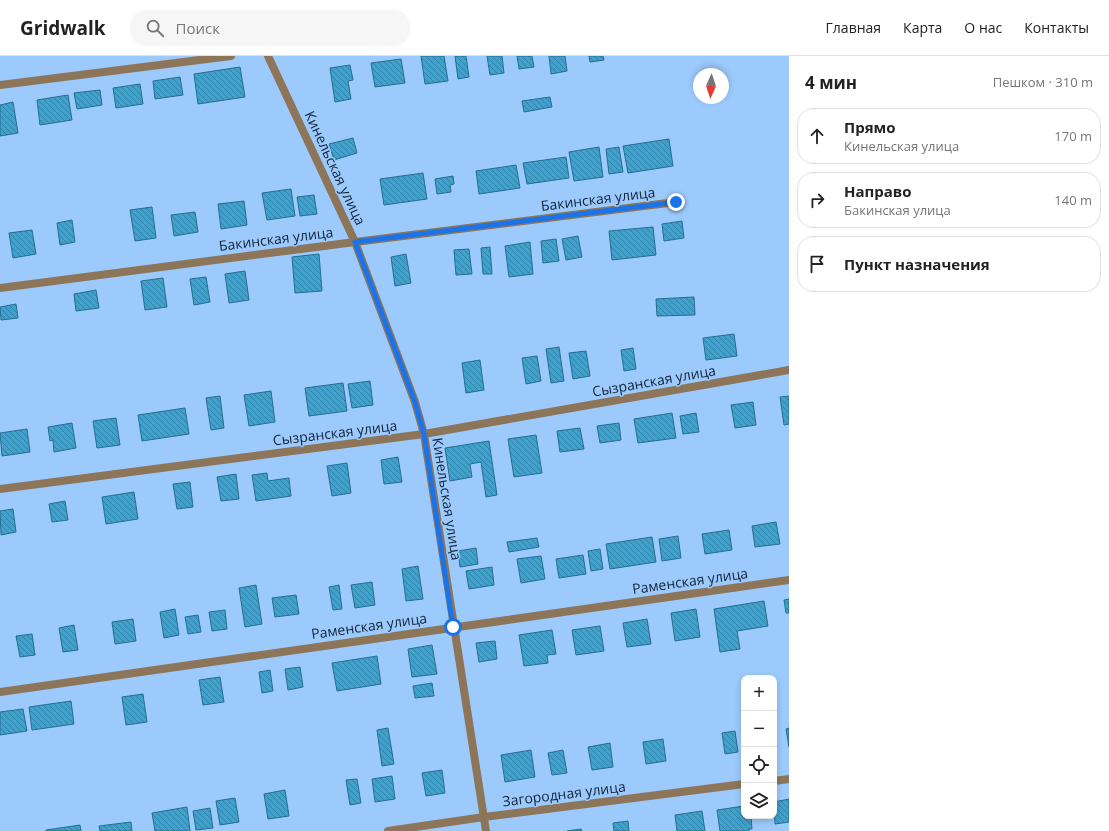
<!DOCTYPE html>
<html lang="ru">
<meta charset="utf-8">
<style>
:root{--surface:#fff;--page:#f6f6f6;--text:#222;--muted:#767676;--line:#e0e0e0}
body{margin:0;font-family:"Open Sans",sans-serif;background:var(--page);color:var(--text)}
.controls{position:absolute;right:12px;bottom:12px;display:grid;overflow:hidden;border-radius:8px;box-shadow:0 2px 6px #0003}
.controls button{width:36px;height:36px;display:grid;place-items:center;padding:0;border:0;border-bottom:1px solid var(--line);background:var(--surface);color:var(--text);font:20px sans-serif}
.compass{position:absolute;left:693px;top:12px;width:36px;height:36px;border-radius:50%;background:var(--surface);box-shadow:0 2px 6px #0003;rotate:183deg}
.stop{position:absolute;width:12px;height:12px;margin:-9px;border:3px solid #1a73e8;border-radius:50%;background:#fff}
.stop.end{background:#1a73e8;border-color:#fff;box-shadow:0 1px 4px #0008}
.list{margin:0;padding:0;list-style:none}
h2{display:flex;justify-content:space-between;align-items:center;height:52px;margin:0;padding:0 16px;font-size:17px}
h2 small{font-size:13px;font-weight:400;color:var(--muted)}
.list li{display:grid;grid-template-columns:26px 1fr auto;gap:12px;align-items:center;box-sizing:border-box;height:56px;margin:0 8px 8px;padding:0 8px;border:1px solid var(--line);border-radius:16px}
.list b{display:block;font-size:15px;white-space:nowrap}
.list p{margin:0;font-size:13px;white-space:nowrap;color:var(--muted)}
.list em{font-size:13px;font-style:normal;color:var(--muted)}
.icon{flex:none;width:22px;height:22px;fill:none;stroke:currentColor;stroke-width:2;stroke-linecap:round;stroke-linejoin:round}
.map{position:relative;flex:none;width:789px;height:775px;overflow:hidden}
header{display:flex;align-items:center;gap:24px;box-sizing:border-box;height:56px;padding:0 20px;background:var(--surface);border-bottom:1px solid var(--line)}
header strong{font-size:19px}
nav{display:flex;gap:22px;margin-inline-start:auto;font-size:14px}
.search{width:280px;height:36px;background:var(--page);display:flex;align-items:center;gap:10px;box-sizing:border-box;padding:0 14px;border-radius:16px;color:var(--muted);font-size:15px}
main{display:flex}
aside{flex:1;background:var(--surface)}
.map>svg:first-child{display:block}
.building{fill:url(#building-back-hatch);stroke:#256e8f}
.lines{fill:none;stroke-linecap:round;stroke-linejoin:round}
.minor{stroke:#8d7559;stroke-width:8}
.route{stroke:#1a73e8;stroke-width:5}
.labels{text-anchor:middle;stroke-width:3;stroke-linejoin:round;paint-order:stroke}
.street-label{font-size:14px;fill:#122438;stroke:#9ccafd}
</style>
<header>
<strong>Gridwalk</strong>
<div class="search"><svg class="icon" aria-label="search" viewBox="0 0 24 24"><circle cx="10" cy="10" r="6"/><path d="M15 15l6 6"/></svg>Поиск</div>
<nav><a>Главная</a><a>Карта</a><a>О нас</a><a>Контакты</a></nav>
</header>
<main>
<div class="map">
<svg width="789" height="775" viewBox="0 0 789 775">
<defs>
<pattern id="building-back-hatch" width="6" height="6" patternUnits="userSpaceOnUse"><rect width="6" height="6" fill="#3fa1ce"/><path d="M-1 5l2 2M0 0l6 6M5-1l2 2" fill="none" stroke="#3383a8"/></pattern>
</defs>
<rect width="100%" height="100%" fill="#9ccafd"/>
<g class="building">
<path d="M421 0H444L448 25 425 28Z"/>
<path d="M455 0H466L469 21 458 23Z"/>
<path d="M487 0H502L504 17 490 19Z"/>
<path d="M517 0H532L534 11 519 13Z"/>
<path d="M549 0H565L567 15 551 18Z"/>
<path d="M589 0H603L604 4 590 6Z"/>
<path d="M401 3 405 27 375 31 371 7Z"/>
<path d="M350 9 353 24 348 25 351 43 335 46 330 12Z"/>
<path d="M240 11 245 41 198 48 194 18Z"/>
<path d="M180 21 183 39 155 43 153 25Z"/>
<path d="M140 28 143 48 116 52 113 32Z"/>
<path d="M100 34 102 49 77 53 74 37Z"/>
<path d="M68 39 72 64 40 69 37 44Z"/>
<path d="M550 41 552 51 524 56 522 45Z"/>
<path d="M13 46 18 77 0 80V49Z"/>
<path d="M353 82 357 97 334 104 329 88Z"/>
<path d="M669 83 673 110 628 117 623 90Z"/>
<path d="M599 91 603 121 574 125 569 96Z"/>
<path d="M619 91 623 116 609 118 606 93Z"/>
<path d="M566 101 569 122 527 128 523 107Z"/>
<path d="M516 109 520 132 479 138 476 115Z"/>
<path d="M423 117 427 143 384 149 380 123Z"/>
<path d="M453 120 454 128 450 129 451 136 437 138 435 123Z"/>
<path d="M291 133 295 160 267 164 262 137Z"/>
<path d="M314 139 317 158 300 160 297 141Z"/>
<path d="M244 145 247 169 221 173 218 148Z"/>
<path d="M152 151 156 182 135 185 130 154Z"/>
<path d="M195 156 198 176 174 180 171 159Z"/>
<path d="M72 164 75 186 60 189 57 167Z"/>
<path d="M682 165 684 182 664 185 662 168Z"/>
<path d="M653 171 656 199 612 204 609 175Z"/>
<path d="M32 174 36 198 13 202 9 177Z"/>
<path d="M578 180 582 201 566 204 562 183Z"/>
<path d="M556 183 559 205 543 207 541 185Z"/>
<path d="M530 186 533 218 509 221 505 190Z"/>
<path d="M490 191 492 218H483L481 192Z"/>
<path d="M469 193 472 218 456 219 454 194Z"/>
<path d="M319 198 322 235 295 237 292 201Z"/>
<path d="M406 198 411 227 395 230 391 201Z"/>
<path d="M245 215 249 244 229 247 225 218Z"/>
<path d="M206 221 210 246 194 249 190 223Z"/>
<path d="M163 222 167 251 145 254 141 225Z"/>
<path d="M96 234 99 252 76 255 74 238Z"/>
<path d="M694 241 695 259 657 260 656 243Z"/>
<path d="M16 248 18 262 1 264 0 251Z"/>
<path d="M734 278 737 300 706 304 703 282Z"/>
<path d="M559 291 564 325 551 327 546 293Z"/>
<path d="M633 292 636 313 624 315 621 294Z"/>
<path d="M586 295 590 320 573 323 569 297Z"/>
<path d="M537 300 541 325 526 328 522 302Z"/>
<path d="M480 304 484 334 466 337 462 307Z"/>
<path d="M370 325 373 349 352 352 348 328Z"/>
<path d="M343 327 347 355 309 360 305 332Z"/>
<path d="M271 335 275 366 249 370 244 339Z"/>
<path d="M220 340 224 372 211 374 206 342Z"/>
<path d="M789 340V368L784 369 780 341Z"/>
<path d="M753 346 756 369 735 372 731 349Z"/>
<path d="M185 352 189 378 142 385 138 359Z"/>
<path d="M672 357 676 382 638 387 634 363Z"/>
<path d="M696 357 699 376 683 378 680 360Z"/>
<path d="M116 362 120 389 97 392 93 365Z"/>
<path d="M72 367 76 392 54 396 53 384 50 385 48 371Z"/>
<path d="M619 367 621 384 600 387 597 370Z"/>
<path d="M580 372 584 393 560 396 557 375Z"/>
<path d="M27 373 30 396 2 400 0 377Z"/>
<path d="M536 379 542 417 514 421 508 383Z"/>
<path d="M489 385 497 439 486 441 481 406 470 408 472 421 450 425 445 392Z"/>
<path d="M398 401 402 426 384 428 381 404Z"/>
<path d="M347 407 351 437 332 440 327 410Z"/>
<path d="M267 417 268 425 289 422 291 440 256 445 252 419Z"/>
<path d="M236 418 239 443 221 445 217 421Z"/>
<path d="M190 426 193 451 177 453 173 428Z"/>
<path d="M134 436 138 463 106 468 102 441Z"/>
<path d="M65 445 68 464 52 466 49 448Z"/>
<path d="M13 453 16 476 1 479 0 455Z"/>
<path d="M776 466 780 488 755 491 752 470Z"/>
<path d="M729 474 732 494 705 498 702 478Z"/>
<path d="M678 480 681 502 662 505 659 483Z"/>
<path d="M652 481 656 506 610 513 606 488Z"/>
<path d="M537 482 539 491 509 496 507 486Z"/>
<path d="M476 492 478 508 460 511 458 495Z"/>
<path d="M600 493 603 513 591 515 588 495Z"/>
<path d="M583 499 586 518 559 522 556 503Z"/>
<path d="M541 500 545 523 521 527 517 503Z"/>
<path d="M418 510 423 543 406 545 402 513Z"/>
<path d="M492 511 494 529 469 533 466 515Z"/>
<path d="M372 526 375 549 355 552 351 529Z"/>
<path d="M256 529 262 568 245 571 239 532Z"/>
<path d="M339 529 342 553 333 554 329 531Z"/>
<path d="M296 539 299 558 275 561 272 542Z"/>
<path d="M789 543V557H786L784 544Z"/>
<path d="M764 545 768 570 737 575 740 593 720 596 714 553Z"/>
<path d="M175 553 179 579 164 582 160 556Z"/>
<path d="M696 553 700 581 675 585 671 557Z"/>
<path d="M225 554 227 573 212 575 209 556Z"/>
<path d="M198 559 201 576 188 578 185 561Z"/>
<path d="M133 563 136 585 115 588 112 566Z"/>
<path d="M647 563 651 588 627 591 623 567Z"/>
<path d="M74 569 78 594 63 596 59 572Z"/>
<path d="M600 570 604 595 576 599 572 574Z"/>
<path d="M552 574 556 598 547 599 548 607 524 610 519 579Z"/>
<path d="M32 578 35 599 20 601 16 580Z"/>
<path d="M495 585 497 603 479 606 476 587Z"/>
<path d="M432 589 437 618 412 621 408 593Z"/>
<path d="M377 600 381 628 337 635 332 607Z"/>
<path d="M300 611 303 631 288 634 285 613Z"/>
<path d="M270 614 273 635 262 637 259 616Z"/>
<path d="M220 621 224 646 203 649 199 624Z"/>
<path d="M432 627 434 640 415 642 413 630Z"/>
<path d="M143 638 147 666 126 669 122 641Z"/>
<path d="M71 645 74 668 32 674 29 651Z"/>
<path d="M23 653 27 675 0 679V656Z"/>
<path d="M388 672 394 708 382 710 377 674Z"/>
<path d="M789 672V691L786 673Z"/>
<path d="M735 675 738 696 725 698 722 677Z"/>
<path d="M774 677 776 692H774Z"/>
<path d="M663 683 666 705 646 708 643 686Z"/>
<path d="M610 687 613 711 592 714 588 691Z"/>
<path d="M531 694 535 721 505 726 501 699Z"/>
<path d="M563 694 567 717 552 719 548 697Z"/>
<path d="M442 714 445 737 426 740 422 717Z"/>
<path d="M392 720 395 743 375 746 372 723Z"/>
<path d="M357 723 361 747 350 749 346 724Z"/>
<path d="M285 734 289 760 268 763 264 738Z"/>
<path d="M235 742 239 766 220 769 216 745Z"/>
<path d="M789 743V766L775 768 774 746Z"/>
<path d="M744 750V760H751L752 773H749V775H720L717 754Z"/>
<path d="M187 751 190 775H155L152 757Z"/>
<path d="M210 752 213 772 196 774 193 755Z"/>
<path d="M702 755 705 775H677L675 759Z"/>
<path d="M628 765 629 775H614L613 767Z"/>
<path d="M131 766 132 775H100L99 770Z"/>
<path d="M80 769 81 775H46V774Z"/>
<path d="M581 773 582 775H567Z"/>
</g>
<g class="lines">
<g class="minor">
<path d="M268 0 355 186 415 346 424 378 486 775"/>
<path d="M0 29 231 0"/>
<path d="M0 232 355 186 676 146"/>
<path d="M0 433 424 378 789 314"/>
<path d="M0 636 789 524"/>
<path d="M774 725 789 723"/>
<path d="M388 775 484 761 744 728"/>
</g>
</g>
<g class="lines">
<path class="route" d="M453 571 424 378 415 346 355 186 676 146"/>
</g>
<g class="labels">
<g class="street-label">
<text transform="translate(335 112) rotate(65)" y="5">Кинельская улица</text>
<text transform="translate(598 143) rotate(-7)" y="5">Бакинская улица</text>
<text transform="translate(276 183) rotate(-7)" y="5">Бакинская улица</text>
<text transform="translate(654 325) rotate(-10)" y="5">Сызранская улица</text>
<text transform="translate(335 377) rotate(-7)" y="5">Сызранская улица</text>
<text transform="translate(447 443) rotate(81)" y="5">Кинельская улица</text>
<text transform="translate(690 525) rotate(-8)" y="5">Раменская улица</text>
<text transform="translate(369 570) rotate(-8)" y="5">Раменская улица</text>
<text transform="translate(564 738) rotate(-7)" y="5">Загородная улица</text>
</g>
</g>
</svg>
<div class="controls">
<button>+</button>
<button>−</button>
<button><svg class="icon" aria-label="locate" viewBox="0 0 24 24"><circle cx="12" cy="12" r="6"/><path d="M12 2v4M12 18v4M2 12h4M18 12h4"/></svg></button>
<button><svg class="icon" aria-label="layers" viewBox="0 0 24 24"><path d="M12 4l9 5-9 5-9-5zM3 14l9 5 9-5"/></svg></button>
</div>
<svg class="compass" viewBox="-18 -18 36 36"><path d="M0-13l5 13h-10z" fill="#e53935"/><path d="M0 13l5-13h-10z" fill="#767676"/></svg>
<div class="stop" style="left:453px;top:571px"></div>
<div class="stop end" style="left:676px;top:146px"></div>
</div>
<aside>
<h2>4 мин<small>Пешком · 310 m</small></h2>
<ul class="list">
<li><svg class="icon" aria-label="ahead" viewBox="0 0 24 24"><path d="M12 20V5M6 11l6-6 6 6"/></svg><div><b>Прямо</b><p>Кинельская улица</p></div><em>170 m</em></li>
<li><svg class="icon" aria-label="right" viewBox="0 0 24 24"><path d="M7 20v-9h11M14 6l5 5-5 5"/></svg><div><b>Направо</b><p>Бакинская улица</p></div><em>140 m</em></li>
<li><svg class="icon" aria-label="arrive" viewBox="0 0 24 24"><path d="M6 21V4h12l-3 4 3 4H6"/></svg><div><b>Пункт назначения</b></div></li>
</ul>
</aside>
</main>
